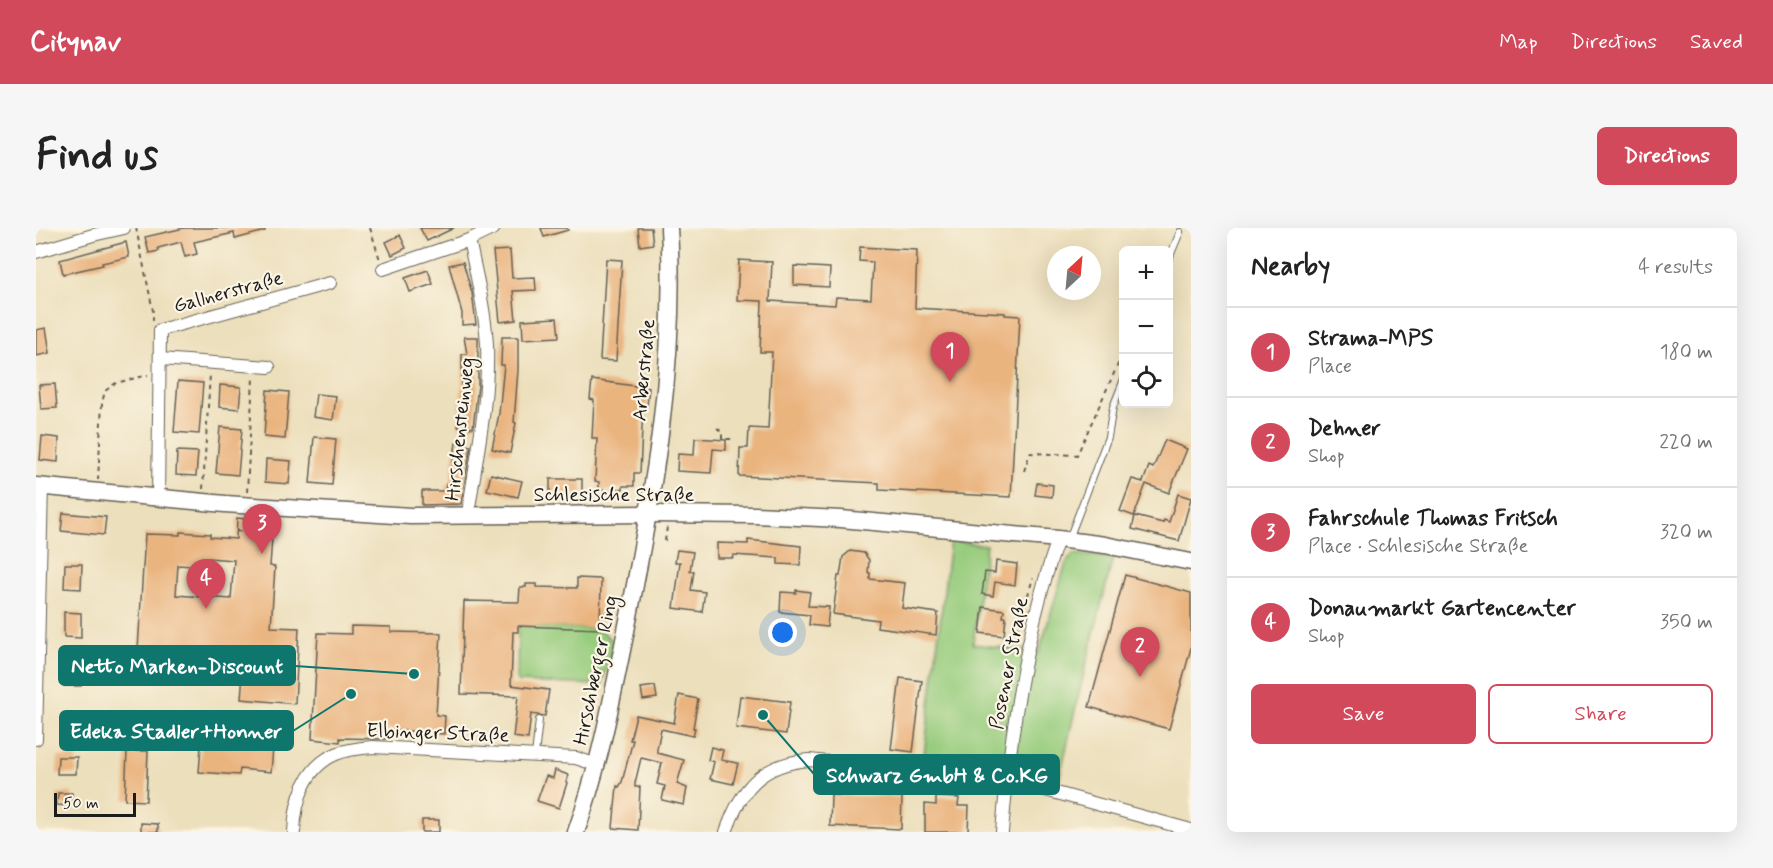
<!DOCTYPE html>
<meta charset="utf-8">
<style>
:root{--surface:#fff;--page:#f6f6f6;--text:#222;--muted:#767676;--line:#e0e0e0;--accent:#d1495b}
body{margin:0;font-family:Mynerve,sans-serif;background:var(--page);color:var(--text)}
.controls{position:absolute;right:18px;top:18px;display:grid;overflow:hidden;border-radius:9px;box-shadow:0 6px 24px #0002}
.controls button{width:54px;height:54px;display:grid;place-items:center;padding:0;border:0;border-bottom:2px solid var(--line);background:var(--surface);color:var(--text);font:30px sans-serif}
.compass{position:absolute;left:1011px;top:18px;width:54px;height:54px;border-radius:50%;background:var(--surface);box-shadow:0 6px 24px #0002;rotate:26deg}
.scale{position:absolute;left:18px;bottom:15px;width:82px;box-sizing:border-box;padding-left:6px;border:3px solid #1c1c1c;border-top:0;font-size:16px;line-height:21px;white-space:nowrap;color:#1c1c1c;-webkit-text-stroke:4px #fcf5e5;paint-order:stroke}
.you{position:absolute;left:747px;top:405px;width:21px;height:21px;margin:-15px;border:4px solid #fff;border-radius:50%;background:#1a73e8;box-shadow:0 0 0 9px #1a73e833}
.badge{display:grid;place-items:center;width:39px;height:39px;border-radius:50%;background:var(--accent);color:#fff;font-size:20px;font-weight:700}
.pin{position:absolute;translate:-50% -50px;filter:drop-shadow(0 2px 3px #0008)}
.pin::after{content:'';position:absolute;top:32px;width:21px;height:18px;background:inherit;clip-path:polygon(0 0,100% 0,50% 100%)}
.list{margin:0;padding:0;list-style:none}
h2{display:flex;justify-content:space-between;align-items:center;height:78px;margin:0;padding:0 24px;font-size:26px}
h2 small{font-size:20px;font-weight:400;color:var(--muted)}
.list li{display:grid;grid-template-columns:39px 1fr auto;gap:18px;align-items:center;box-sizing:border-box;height:90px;padding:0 24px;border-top:2px solid var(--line)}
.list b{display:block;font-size:22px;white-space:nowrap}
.list p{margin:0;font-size:20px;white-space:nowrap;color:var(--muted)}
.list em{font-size:20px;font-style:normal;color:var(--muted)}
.actions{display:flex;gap:12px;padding:18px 24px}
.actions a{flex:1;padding:14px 0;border:2px solid var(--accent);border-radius:9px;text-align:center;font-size:21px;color:var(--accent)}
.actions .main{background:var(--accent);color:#fff}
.icon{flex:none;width:33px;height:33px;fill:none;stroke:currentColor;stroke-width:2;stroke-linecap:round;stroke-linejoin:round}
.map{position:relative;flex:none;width:1155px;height:604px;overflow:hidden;border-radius:9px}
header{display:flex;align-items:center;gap:36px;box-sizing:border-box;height:84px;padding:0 30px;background:var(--accent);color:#fff}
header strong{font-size:28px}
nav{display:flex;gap:33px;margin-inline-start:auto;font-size:21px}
.intro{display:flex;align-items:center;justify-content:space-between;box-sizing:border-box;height:144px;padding:0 36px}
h1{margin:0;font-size:42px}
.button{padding:15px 27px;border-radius:9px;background:var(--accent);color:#fff;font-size:21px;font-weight:700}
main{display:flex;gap:36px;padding:0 36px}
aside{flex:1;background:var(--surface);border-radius:9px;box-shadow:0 6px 24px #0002}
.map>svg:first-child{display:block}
.green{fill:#97cc7d;stroke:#5a744c;stroke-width:1.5}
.building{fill:#eab47f;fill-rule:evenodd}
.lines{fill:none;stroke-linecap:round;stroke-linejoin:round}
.lane-casing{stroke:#656054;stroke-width:8}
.street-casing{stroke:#656054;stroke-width:14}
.secondary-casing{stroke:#656054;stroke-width:19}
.path{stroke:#656054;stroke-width:2;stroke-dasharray:4.5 4.5;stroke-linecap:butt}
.lane{stroke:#fff;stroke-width:6}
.street{stroke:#fff;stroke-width:12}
.secondary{stroke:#fff;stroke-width:16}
.labels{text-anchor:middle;stroke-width:4.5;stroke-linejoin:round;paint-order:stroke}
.street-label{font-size:20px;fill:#1c1c1c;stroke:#fcf5e5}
.leader{fill:none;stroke:#0f766e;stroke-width:2}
.callout-dot{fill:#0f766e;stroke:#fcf5e5;stroke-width:2}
.callout{fill:#0f766e;stroke:#0f766e;stroke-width:2}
.callout-label{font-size:21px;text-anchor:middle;font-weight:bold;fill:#fff}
</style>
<header>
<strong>Citynav</strong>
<nav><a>Map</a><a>Directions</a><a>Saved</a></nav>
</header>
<div class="intro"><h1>Find us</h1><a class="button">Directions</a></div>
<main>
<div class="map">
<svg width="1155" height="604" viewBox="0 0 1155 604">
<rect width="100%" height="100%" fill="#fcf5e5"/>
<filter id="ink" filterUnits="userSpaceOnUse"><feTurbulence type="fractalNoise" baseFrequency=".0167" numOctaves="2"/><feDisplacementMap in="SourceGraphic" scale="12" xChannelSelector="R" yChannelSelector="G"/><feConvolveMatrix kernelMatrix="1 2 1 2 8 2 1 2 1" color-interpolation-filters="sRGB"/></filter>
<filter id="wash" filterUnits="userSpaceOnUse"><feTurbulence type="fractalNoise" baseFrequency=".008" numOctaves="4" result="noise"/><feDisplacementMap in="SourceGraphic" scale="24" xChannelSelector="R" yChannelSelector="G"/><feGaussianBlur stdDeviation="1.35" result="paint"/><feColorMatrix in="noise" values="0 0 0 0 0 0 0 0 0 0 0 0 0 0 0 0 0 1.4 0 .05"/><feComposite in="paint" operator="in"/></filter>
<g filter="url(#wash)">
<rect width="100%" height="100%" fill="#ecdfbc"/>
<g class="green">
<path d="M914 313 950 317 937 416 1003 424 1030 335 1037 326 1077 330 1041 473 1022 557 948 541 887 535Z"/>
<path d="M482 398 564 401 577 414 566 457 481 454Z"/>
</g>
<g id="blocks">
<g class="building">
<path d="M148 0H228L229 3 199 11 198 5 158 14 161 26 149 29 145 14 122 20 123 23 113 25 109 9Z"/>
<path d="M384 0H418L391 13Z"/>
<path d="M505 0H531L532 2 508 9Z"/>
<path d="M602 0H615L617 16 604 18Z"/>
<path d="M364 7 370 20 356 27 350 14Z"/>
<path d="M90 14 93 29 66 35 67 37 27 46 24 32Z"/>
<path d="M824 19 881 22 879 80 969 85V87L984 88 975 269 843 262V255L703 248 704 220H712L713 200 732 201 736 124H724L726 73 701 72 703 32 736 34 734 73 799 77 800 69 835 71 837 34 823 33Z"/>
<path d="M474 22 476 50 499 49 500 62 477 63 480 92 464 94 457 23Z"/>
<path d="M570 31 586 32 580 133 564 132Z"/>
<path d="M427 34 436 65 440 96 426 97V85L413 37Z"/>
<path d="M758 38 794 40 793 59 758 57Z"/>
<path d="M392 42 397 56 374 64 369 50Z"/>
<path d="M521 90 523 109 487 111 486 92Z"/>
<path d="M10 100 14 125 0 128V102Z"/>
<path d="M428 109H442V157L437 200 422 198 426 158V126H431Z"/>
<path d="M466 109H482V142L478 194 480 195 474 225 456 221 463 186 468 137H465Z"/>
<path d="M556 152 613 160 611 178H607L604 245H598V258H587V261L576 260V263L563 262V254L559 253 561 210H556L558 172 554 171Z"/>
<path d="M142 153 167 155 163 206 138 204Z"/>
<path d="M19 156 21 180 5 181 3 157Z"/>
<path d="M184 157 205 159 203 181 183 179Z"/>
<path d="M231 162 253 164 249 211 228 209Z"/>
<path d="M280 166 300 168 297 192 277 189Z"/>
<path d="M184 199 206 201 202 247 180 245Z"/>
<path d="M6 208 23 210 22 234 4 232Z"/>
<path d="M278 209 300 211 296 257 274 255Z"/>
<path d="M659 210 690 212V222L677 221 675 245 641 243 642 226 658 227Z"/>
<path d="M1129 212 1151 221 1133 265 1110 256 1098 288 1084 283 1096 251 1107 254 1113 238 1117 240Z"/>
<path d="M420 215 435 218 425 276 386 277V263H409L410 256H414Z"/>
<path d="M141 223 162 224 160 248 140 247Z"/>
<path d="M230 231 255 233 253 256 229 254Z"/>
<path d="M455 246 486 253 482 269 451 262Z"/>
<rect x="514" y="251" width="32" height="16"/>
<path d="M1001 255 1017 257 1016 269 999 267Z"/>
<path d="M1142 266 1155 270 1143 313 1096 301 1099 288 1127 295 1128 292 1133 294Z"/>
<path d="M27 285 70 289 68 307 25 303Z"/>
<path d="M201 290 220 292 219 308 236 310 234 338 239 339 235 399 263 400 259 476 205 471 207 445 101 438 109 306 144 307V304L174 306V309L200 311ZM172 330 198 332 195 371 140 367 142 337 172 339Z"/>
<path d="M712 312 765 318 764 337 742 336V330L697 327V330H681V315L712 316Z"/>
<path d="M641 322 657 324 654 343H658L655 362 669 364 666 384 638 380 644 334H639Z"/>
<path d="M814 323 828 325 833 332 832 345H834V351L869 355 866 380 902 385 900 407 841 399 842 392 797 386 802 348H804L807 329Z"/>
<path d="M960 333 981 336 979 357 959 354 957 368 946 366 949 344 959 345Z"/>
<path d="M29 336H46L45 361 28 360Z"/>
<path d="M1089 347 1155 365V420L1133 501 1053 479Z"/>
<path d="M541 350 565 351 564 401 482 398V404H477L475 457 513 462 509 488 495 486 492 511 477 509 482 468 425 466 428 373 483 374 484 359H490V356H501V359L541 360Z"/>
<path d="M760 362 774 364 772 378 793 379 791 399 773 397 774 387 744 384 745 364 760 365Z"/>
<path d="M947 379 968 382 967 389H970L968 408 944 405Z"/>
<path d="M28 384 45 385V410L28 409Z"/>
<path d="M315 398 355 399V404L405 405 400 487 409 488 408 506 350 501 349 511 304 510V514L276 511 282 405 315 406Z"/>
<path d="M28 434 45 435V458H28Z"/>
<path d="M864 450 886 453 877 524 855 521Z"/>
<path d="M619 458 621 470 607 472 605 460Z"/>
<path d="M643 467 662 471 657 500H659L657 508 625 501 621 521V525L648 532 641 556 651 560 648 577 626 572 629 558 621 556 626 535 605 530 599 555V559H604L602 602 577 600 581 558 583 559 586 554 597 512H594L600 487 638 495Z"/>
<path d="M704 468 754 474 750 506 700 500Z"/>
<path d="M167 493 192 495 191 511 204 512V517L237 520 235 544 204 541 203 547 163 544Z"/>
<path d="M675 519 687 522 685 532 702 535 697 556 674 551 678 534 672 532Z"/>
<path d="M91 523H112L110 573 89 572Z"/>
<path d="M22 529H41L40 546H21Z"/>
<path d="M519 542 532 547 530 554 531 555 523 580 501 573 510 548 517 550Z"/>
<path d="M22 565H36V578L21 577Z"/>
<path d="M795 567 866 569 865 601 794 598Z"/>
<path d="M900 569 923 570 922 578H933L932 604H889V576L900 577Z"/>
<rect x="386" y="592" width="17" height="12"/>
<path d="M105 595 122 596V604H105Z"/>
</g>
</g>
</g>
<g filter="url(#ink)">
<use href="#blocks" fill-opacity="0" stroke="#656054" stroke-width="1.5"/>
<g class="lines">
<g class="lane-casing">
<g id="lane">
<path d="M1132 33 1144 4"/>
<path d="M1034 312 1036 303 1072 209 1077 179 1088 151"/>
<path d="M499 527 503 492"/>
</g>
</g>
<g class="street-casing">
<g id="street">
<path d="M433 12C440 46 449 81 451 116 453 171 441 226 433 280L434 288"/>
<path d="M0 24 57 7 88 0"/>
<path d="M347 41 433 12 458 0"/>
<path d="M124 131 233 139"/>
<path d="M122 270 124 102 294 55"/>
<path d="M0 511 6 258"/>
<path d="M258 604C259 573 269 539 300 526 312 521 325 520 337 519L540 530 561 537"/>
<path d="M690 604C705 561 724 536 773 532L977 553 1155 602"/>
<path d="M966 604C974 505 989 405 1022 311"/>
</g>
</g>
<g class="secondary-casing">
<g id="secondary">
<path d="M0 258 189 276 374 288 612 286 719 287 805 291 1022 311 1069 317 1155 334"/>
<path d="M540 604C565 534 578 460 593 388 618 261 641 130 633 0"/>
</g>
</g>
<g class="path">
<path d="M100 0 117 83V94"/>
<path d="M334 0 344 32"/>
<path d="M681 200 686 204V211H697"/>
<path d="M988 243 994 225 1041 227 1088 123"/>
<path d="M62 252 66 175 69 163 80 155 112 147"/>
<path d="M167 261 174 146"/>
<path d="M211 264 217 150"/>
<path d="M200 303 223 305"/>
<path d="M629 313 631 299"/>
<path d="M979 420 981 404 997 350"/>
</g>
<use href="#lane" class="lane"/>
<use href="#street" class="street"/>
<use href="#secondary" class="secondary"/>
</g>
</g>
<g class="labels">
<g class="street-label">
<text transform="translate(192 63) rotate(-15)" y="7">Gallnerstraße</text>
<text transform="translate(607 142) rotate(-85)" y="7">Arberstraße</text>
<text transform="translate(423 201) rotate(-84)" y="7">Hirschensteinweg</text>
<text x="578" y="273">Schlesische Straße</text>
<text transform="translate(972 435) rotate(-79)" y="7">Posener Straße</text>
<text transform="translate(559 442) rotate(-78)" y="7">Hirschberger Ring</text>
<text transform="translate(402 504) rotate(2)" y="7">Elbinger Straße</text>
</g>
</g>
<path class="leader" d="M378 446L259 438M315 466L257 503M727 487L778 546"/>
<g class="callout-dot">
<circle cx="378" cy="446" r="6"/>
<circle cx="315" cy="466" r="6"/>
<circle cx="727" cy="487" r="6"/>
</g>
<g class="callout">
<rect x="23" y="418" width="236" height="39" rx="6"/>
<rect x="24" y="483" width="233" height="39" rx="6"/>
<rect x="778" y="527" width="245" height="39" rx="6"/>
</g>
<g class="callout-label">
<text x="141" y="445">Netto Marken-Discount</text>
<text x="140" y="510">Edeka Stadler+Honner</text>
<text x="901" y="554">Schwarz GmbH &amp; Co.KG</text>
</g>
</svg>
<div class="controls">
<button>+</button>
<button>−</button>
<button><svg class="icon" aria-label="locate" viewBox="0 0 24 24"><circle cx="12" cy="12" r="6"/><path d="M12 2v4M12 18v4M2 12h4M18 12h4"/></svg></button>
</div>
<svg class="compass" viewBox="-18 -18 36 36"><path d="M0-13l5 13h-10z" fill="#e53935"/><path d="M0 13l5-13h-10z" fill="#767676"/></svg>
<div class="scale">50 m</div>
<div class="you"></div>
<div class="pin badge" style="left:914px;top:154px">1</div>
<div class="pin badge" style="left:1104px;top:449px">2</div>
<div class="pin badge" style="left:226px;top:326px">3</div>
<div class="pin badge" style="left:170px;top:381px">4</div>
</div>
<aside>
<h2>Nearby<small>4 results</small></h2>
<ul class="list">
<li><span class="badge">1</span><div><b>Strama-MPS</b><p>Place</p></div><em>180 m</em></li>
<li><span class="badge">2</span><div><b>Dehner</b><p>Shop</p></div><em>220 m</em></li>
<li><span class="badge">3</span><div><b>Fahrschule Thomas Fritsch</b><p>Place · Schlesische Straße</p></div><em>320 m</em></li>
<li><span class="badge">4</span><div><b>Donaumarkt Gartencenter</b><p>Shop</p></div><em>350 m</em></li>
</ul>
<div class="actions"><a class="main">Save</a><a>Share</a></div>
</aside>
</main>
